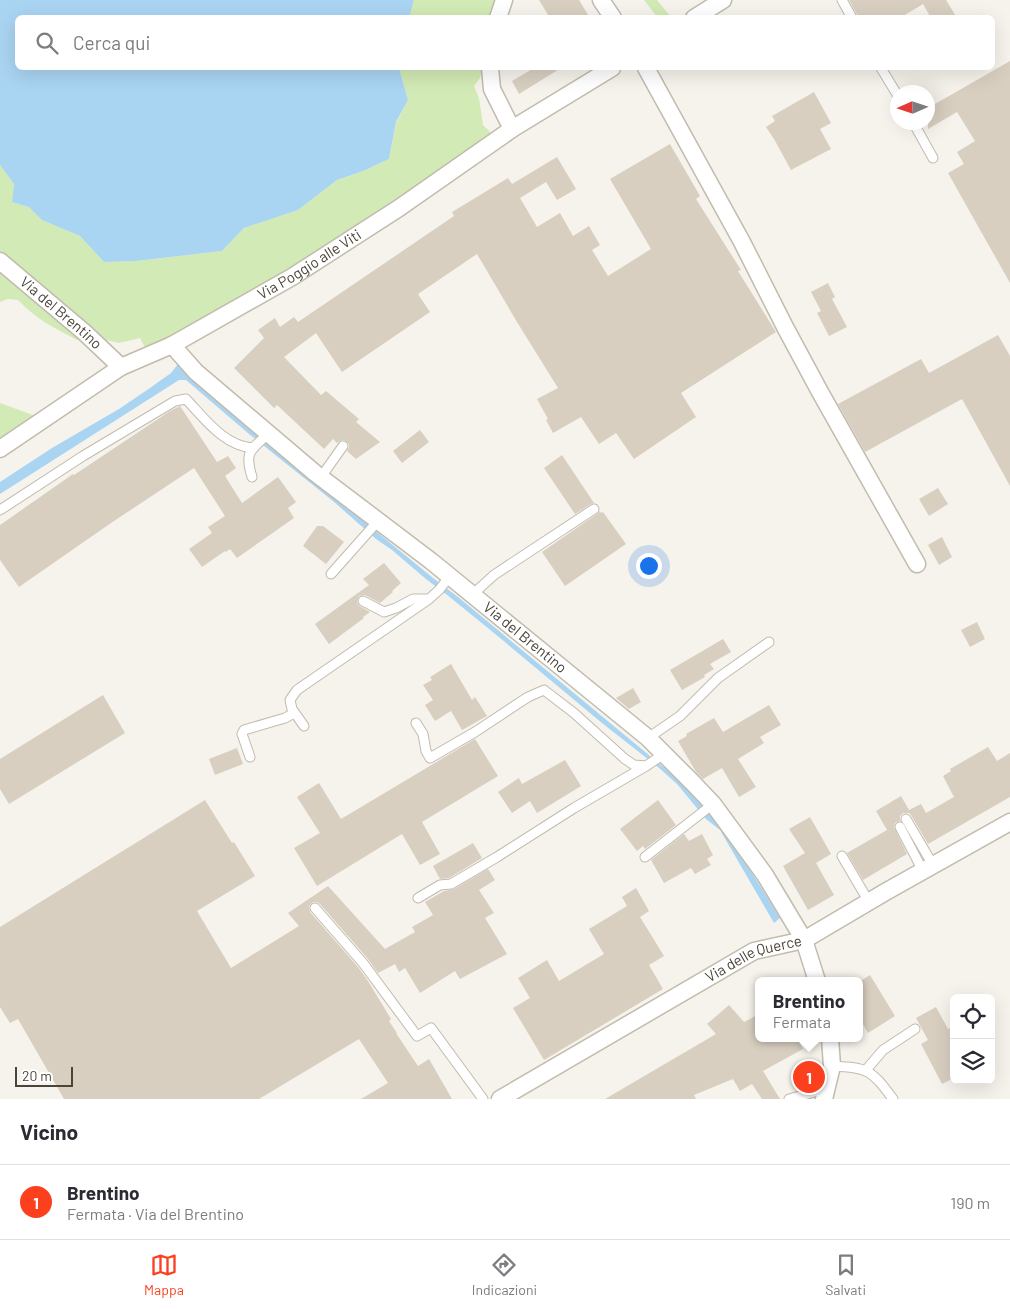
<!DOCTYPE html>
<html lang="it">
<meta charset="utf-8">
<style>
:root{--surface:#fff;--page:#f7f7f7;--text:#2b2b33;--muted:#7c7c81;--line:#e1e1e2;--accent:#fc3f1d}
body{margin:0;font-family:Barlow,sans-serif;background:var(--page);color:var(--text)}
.controls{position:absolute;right:15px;bottom:15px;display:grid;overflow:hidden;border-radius:8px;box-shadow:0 5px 20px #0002}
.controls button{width:45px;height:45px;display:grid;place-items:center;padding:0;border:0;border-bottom:1px solid var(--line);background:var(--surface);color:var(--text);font:25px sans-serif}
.compass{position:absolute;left:890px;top:85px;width:45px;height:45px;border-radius:50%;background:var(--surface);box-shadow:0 5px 20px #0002;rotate:267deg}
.scale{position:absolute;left:15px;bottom:12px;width:58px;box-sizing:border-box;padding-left:5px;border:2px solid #4b4439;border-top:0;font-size:14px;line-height:18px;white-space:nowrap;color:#4b4439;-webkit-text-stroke:4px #fff;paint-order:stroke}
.you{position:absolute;left:648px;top:565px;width:18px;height:18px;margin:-12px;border:4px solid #fff;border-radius:50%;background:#1a73e8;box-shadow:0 0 0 8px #1a73e833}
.badge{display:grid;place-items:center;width:32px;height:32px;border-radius:50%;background:var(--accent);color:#fff;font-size:16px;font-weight:700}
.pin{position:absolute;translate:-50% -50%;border:2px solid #fff;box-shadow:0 1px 5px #0006}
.popup{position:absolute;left:755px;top:977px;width:108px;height:65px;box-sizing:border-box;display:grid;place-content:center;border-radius:8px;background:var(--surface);filter:drop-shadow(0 1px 4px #0005);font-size:16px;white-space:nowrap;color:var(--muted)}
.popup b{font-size:19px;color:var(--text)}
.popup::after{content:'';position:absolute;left:50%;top:100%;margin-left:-10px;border:10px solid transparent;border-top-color:var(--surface)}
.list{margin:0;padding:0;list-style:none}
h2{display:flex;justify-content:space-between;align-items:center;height:65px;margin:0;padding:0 20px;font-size:21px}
h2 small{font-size:16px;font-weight:400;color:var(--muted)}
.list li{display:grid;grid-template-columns:32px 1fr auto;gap:15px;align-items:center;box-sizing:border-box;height:75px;padding:0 20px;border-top:1px solid var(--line)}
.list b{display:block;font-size:19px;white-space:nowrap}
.list p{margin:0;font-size:16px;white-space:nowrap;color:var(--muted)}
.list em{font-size:16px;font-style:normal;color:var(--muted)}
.icon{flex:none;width:28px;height:28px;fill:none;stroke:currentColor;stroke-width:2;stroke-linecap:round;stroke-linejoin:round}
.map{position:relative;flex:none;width:1010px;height:1099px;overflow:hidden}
.search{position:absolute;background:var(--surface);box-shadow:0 5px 20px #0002;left:15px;right:15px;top:15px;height:55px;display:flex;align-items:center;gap:12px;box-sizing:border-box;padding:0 18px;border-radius:8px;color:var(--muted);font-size:19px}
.sheet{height:140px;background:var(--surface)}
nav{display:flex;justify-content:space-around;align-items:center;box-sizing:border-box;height:70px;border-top:1px solid var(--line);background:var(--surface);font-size:14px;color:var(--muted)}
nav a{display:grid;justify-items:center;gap:2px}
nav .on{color:var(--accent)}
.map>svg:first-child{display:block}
.green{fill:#d2eab5}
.water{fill:#a9d4f2}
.building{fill:#d8cfc1}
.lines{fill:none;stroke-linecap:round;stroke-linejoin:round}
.lane-casing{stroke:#c2bbae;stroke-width:11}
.street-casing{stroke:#c2bbae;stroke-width:19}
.lane{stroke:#fff;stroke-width:9}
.street{stroke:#fff;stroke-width:16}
.labels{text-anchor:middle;stroke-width:5;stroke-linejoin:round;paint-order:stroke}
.street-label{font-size:15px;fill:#4b4439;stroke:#fff}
</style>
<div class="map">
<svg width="1010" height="1099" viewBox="0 0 1010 1099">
<rect width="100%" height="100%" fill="#f6f3ec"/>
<g class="green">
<path d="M414 0H496C495 7 490 11 489 17L409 18Z"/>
<path d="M644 0H657L671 17H657Z"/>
<path d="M399 68H482L480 78 474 86 479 98 483 125 497 139 292 277 149 355 140 338 119 343 89 336 77 340C54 328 36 319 18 300L8 299 0 302V165L14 184 12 202 30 207 42 220 80 236 104 262 136 261 222 251 244 228 298 210 337 180 363 171 389 159 396 123 408 100Z"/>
<path d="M0 403 44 419 0 449Z"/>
</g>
<g class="water">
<path d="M0 0H414L409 18H18V68H399L408 100 396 122 389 159 363 171 337 180 298 210 244 228 222 251 136 261 104 262 80 236 42 220 29 207 12 202 14 184 0 165Z"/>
<path d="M178 364 293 465 361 519 433 578 458 597 685 785 702 805 724 828 780 918 774 923 720 830 706 819 677 784 658 767 602 723 494 633 446 594 426 579 392 550 376 539 333 501 249 434 186 380H179L0 494V482L52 448 119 409 150 388 171 373Z"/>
</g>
<g class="building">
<path d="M539 0H579L590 18H550Z"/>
<path d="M849 0H946L957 18H931L923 4 900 18H859Z"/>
<path d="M1010 61V283L948 173 964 164 957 152 975 141 957 112 928 129V108Z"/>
<path d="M534 68H561L519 94 512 81Z"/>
<path d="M814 92 831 123 820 129 831 149 791 170 774 139 766 127 775 121 772 116Z"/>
<path d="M670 144 700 196 696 199 741 270 738 271 776 332 681 393 696 417 634 459 616 433 599 444 581 417 553 433 546 420 548 419 537 399 558 388 517 322 477 254 418 294 430 312 342 372 316 333 284 357 321 395 326 391 359 419 356 422 380 442 356 459 347 451 349 447V444L344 440 340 441 337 443 333 439 324 449 277 405 274 408 234 368 264 338 258 330 275 318 280 327 294 317 298 322 454 216 452 212 508 178 512 184 557 157 576 189 557 200 546 182 520 198 537 227 560 213 573 236 589 226 600 245 592 250 608 276 651 249 610 179Z"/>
<path d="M828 283 835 297 832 299 847 327 829 336 817 313 821 311 811 292Z"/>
<path d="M998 335 1010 356V486L962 399 865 452 838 404 921 359 929 373Z"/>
<path d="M180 406 217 462 228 456 236 468 225 476 242 503 278 477 296 502 288 508 294 518 237 558 230 549 226 552 225 551 202 567 189 549 212 533 208 527 225 516 194 468 111 523 19 587 0 560V525L73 474 74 475 170 411Z"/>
<path d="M420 430 429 442 402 463 393 451Z"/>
<path d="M562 455 594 503 591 504 575 514 544 468Z"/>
<path d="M938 488 948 504 929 516 919 499Z"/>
<path d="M600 511 601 513 603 512 626 544 565 586 542 552 597 514Z"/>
<path d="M317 526H323L344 542 326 564 303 546Z"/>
<path d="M942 537 952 557 939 565 928 545Z"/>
<path d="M384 563 401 583 392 591 393 592 380 603 365 595 359 596 357 601 358 605 370 612 363 617 364 618 329 644 315 624 369 585 363 579Z"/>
<path d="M977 622 985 639 970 647 961 630Z"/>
<path d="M723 639 731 652 710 664 714 669 704 675 705 677 682 690 670 670Z"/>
<path d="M451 664 472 700 475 697 487 716 462 730 451 711 435 721 425 705 433 700 423 685 432 680 430 677Z"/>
<path d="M633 688 641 702 629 709 616 698Z"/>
<path d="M103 695 125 733 9 804 0 789V759Z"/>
<path d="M769 705 781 725 760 737 764 743 738 759 756 787 739 797 722 768 703 779 696 772 678 741 687 736 686 734 714 718 723 732Z"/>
<path d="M475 739 498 776 422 822 440 854 420 865 402 834 317 886 294 848 320 833 297 797 319 783 341 819Z"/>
<path d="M988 747 997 761 1010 753V797L928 844 911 815 909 813H903L900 816V821L895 823 894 827 907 854 863 880 847 853 887 830 876 811 901 796 909 810 921 804 926 813 954 797 943 776 951 771 950 769Z"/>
<path d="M237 748 243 764 215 775 209 759Z"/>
<path d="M565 760 581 786 537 813 530 801 512 813 498 792 519 778 522 784Z"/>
<path d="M205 800 232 843 234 842 255 876 197 911 231 968 299 926 288 913 328 886 385 949 415 932 412 927 433 915 425 902 444 891 454 889 488 869 495 880 479 890 494 913 485 918 507 954 460 979 455 971 420 993 405 968 399 972 395 964 378 973 368 959 320 904 317 902H313L309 906 310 912 358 967 368 981 391 1019 389 1021 397 1033H396L418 1066 429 1059 452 1099H361L388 1083 359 1039 259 1099H64L18 1019 10 1023 0 1007V927Z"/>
<path d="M658 800 676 825 645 849 643 846 637 851 620 829Z"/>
<path d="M810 817 831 854 816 863 834 895 808 910 783 866 805 853 789 829Z"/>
<path d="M684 834 689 841 702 834 713 855 707 859 711 865 695 874 691 868 664 883 651 860Z"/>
<path d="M473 843 482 858 449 878 440 879 433 866Z"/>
<path d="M636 888 649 911 640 917 664 956 649 965 663 989 544 1060 513 1008 530 998 518 978 547 960 559 981 604 954 589 929 627 906 622 897Z"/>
<path d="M870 975 895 1016 868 1033 859 1017V982Z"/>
<path d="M729 1005 744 1022 759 1014V1038H797L803 1049 763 1071 780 1099H762L752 1084 740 1091 733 1079 694 1095 696 1099H605L716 1034 707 1024Z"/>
<path d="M936 1007 948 1029 954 1026V1078L942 1084 921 1044 928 1040 916 1018Z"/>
</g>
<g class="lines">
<g class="lane-casing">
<g id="lane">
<path d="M842 0 852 18"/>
<path d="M881 68 898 96"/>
<path d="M913 122 933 158"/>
<path d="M252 477C244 451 251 450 268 434"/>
<path d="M321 477 343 446"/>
<path d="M0 510 83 456 175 401 186 399C204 418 224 446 253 448"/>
<path d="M331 574 378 521"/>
<path d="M472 595 494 575 594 509"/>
<path d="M363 601 384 612 396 608 413 599H428"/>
<path d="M416 723 423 734 426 751 430 758 475 732 528 697 544 690 574 713 625 759 634 765 646 766"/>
<path d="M304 726 292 709 290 700 297 690 429 599 439 590 450 576"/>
<path d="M648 738 680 716 718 678 769 642"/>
<path d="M250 757 242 734 244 730 285 718 294 713"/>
<path d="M906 819 933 865"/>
<path d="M900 827 923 871"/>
<path d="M842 856 869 902"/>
<path d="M645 857 713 804"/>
<path d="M418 898 440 885 451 884 497 857 574 808 646 766 664 754"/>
<path d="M315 908 363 963 417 1036 431 1028 483 1099"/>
<path d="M832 1066C868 1068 871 1069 893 1099"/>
<path d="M866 1070 883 1050 915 1029"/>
<path d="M789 1099 811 1093 827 1087"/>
</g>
</g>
<g class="street-casing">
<g id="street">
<path d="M601 0 613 18"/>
<path d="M498 18 504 0"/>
<path d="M694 18 723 0"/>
<path d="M490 68 492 89 512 129"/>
<path d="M646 68 742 242 785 327 820 392 917 564"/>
<path id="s1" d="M0 261 84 332 121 367"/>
<path id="s2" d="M172 345 196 372 315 473 431 561 648 738 692 782 713 804 765 875 804 940 817 981"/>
<path id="s3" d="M0 449 121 367 172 345 292 277 399 208 512 129 612 68"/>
<path id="s4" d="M500 1099 754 951 804 940 887 891 1010 822"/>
<path d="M824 1099 832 1066 830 1038"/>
</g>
</g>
<use href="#lane" class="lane"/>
<use href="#street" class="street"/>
</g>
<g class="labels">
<g class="street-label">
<text dy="5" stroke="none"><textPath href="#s3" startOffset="361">Via Poggio alle Viti</textPath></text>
<text dy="5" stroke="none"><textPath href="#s1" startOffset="80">Via del Brentino</textPath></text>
<text dy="5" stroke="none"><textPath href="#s2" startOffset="459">Via del Brentino</textPath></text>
<text dy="5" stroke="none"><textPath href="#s4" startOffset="291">Via delle Querce</textPath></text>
</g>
</g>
</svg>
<div class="controls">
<button><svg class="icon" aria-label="locate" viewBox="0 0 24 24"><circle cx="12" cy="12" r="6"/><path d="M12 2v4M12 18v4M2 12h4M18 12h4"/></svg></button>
<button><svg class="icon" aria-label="layers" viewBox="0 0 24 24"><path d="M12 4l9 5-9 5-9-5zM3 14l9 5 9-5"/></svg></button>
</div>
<svg class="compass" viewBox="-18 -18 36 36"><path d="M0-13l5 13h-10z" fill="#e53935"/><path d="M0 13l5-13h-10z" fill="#7c7c81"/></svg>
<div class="scale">20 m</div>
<div class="you"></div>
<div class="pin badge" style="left:809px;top:1077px">1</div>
<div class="popup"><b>Brentino</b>Fermata</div>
<div class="search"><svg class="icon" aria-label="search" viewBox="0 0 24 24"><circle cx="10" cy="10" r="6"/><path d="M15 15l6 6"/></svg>Cerca qui</div>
</div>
<section class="sheet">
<h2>Vicino<small></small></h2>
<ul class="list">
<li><span class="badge">1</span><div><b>Brentino</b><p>Fermata · Via del Brentino</p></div><em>190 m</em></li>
</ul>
</section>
<nav>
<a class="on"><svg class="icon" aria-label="map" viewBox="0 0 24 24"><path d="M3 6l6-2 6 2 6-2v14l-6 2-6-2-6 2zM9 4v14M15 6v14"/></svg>Mappa</a>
<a><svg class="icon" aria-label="directions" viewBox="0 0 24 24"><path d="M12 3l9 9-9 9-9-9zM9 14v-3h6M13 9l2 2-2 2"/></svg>Indicazioni</a>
<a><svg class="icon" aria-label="saved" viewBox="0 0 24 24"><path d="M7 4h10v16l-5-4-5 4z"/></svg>Salvati</a>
</nav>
